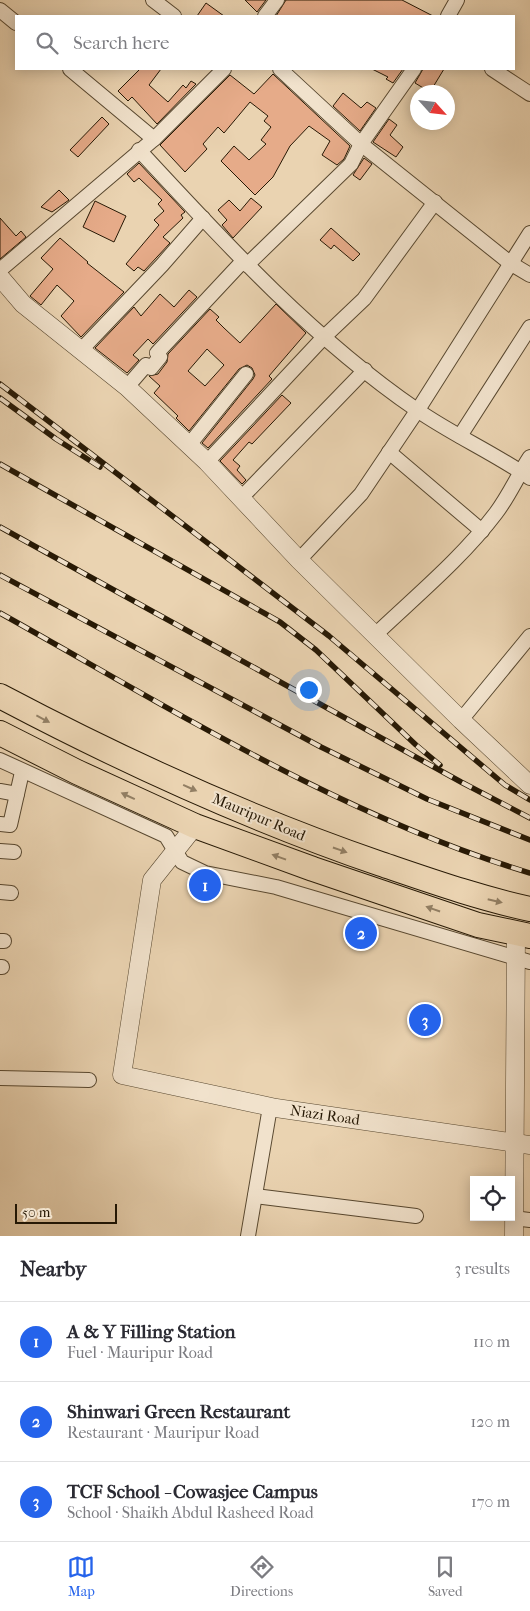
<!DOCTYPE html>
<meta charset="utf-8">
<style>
:root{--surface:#fff;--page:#f2f2f3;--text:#2b2b33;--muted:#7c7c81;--line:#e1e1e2;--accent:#2563eb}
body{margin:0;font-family:"IM FELL French Canon",serif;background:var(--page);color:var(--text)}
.controls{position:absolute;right:15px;bottom:15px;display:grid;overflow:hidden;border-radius:0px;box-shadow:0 2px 12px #0003}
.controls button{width:45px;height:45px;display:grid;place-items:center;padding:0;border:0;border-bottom:1px solid var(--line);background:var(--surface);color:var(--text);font:25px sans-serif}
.compass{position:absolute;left:410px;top:85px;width:45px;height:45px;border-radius:50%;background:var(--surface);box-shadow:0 2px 12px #0003;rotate:117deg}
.scale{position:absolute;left:15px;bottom:12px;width:102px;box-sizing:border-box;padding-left:5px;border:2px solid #271905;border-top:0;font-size:14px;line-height:18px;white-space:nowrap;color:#271905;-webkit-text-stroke:4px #f1e2cc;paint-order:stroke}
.you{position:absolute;left:308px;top:689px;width:18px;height:18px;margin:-12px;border:4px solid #fff;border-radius:50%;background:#1a73e8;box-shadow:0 0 0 8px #1a73e833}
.badge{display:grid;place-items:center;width:32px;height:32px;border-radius:50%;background:var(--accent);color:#fff;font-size:16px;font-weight:700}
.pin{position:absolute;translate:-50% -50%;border:2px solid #fff;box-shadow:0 1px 5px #0006}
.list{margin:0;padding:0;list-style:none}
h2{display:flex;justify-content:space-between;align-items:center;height:65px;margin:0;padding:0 20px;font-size:21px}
h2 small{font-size:16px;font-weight:400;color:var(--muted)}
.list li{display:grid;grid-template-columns:32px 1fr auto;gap:15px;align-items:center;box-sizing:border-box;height:80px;padding:0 20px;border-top:1px solid var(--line)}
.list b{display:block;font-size:19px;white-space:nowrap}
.list p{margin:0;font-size:16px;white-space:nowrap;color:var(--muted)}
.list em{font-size:16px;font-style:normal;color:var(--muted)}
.icon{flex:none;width:28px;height:28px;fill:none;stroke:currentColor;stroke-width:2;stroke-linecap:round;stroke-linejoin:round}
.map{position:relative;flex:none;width:530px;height:1236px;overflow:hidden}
.search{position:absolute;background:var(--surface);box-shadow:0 2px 12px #0003;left:15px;right:15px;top:15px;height:55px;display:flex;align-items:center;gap:12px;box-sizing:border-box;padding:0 18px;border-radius:0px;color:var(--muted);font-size:19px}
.sheet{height:305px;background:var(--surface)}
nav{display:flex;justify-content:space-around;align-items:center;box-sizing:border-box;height:70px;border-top:1px solid var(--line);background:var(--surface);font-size:14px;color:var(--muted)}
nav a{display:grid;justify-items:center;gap:2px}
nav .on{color:var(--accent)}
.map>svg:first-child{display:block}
.building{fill:#e6ab89;stroke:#271905;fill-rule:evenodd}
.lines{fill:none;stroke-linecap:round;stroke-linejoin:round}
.minor-casing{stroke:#584830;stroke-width:16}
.tertiary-casing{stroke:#584830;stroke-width:19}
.trunk-casing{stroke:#271905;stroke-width:26}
.minor{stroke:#f1e2cc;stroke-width:14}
.tertiary{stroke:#f1e2cc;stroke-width:18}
.trunk{stroke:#ead3b1;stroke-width:24}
.rail-casing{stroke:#271905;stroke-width:5.5}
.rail{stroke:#f1e2cc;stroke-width:4;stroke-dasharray:11;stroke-linecap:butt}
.oneway{fill:#927f64}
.labels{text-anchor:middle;stroke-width:4;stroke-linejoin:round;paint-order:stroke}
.street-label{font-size:15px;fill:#271905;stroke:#f1e2cc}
</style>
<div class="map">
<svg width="530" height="1236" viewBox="0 0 530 1236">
<rect width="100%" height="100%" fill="#ead3b1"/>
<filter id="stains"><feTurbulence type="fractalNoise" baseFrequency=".004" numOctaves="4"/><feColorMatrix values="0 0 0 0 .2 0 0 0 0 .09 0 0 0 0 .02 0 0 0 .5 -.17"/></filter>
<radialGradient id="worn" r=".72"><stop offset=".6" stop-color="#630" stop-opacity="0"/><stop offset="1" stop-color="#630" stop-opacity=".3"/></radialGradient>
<g class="building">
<path d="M245 0H266L257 12Z"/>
<path d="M286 0H402L433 16H276Z"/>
<path d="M206 3 224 16H197Z"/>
<path d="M140 69H161L149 85 168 102 183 85 186 88 191 81 196 84 157 124 132 97 128 101 118 91Z"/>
<path d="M372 69H403L393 83 386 79 388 77Z"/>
<path d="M423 69H444L430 92 415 83Z"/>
<path d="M273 74 350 146 344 159 337 165 322 155 330 141 309 126 290 146 273 177 255 195 221 161 234 146 249 160 266 144 261 140 271 127 264 121 268 116 250 102 224 133 218 127 203 144 207 149 185 172 160 145 230 75 254 94Z"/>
<path d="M343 93 361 108 367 102 376 108 360 131 333 106Z"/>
<path d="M102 117 109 124 78 157 70 150Z"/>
<path d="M389 119 397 125 390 135 403 147 396 157 373 142Z"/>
<path d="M364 158 372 164 360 180 353 175Z"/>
<path d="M139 163 185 212 181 215 183 218 163 237 170 243 144 271 138 267 134 271 126 264 159 225 154 220 164 211 158 204 162 200 139 178 134 182 127 174Z"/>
<path d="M59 190 69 200 52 212 41 207Z"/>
<path d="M251 198 262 207 233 238 222 225 227 220 218 210 229 200 240 211Z"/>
<path d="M95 201 126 216 114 242 83 227Z"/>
<path d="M0 218 16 236 21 231 26 237 0 259Z"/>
<path d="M331 228 360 254 353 261 334 245 331 249 320 240Z"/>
<path d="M60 238 88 262 87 263 124 292 81 337 61 316 74 301 57 285 41 305 30 296 53 269 41 258Z"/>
<path d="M189 290 197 297 153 344 148 339 133 355 139 360 127 373 95 348 134 307 141 316 160 294 174 307Z"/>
<path d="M276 304 306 333 269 376 272 379 208 448 202 443 253 379 255 375 252 368 247 365 239 369 189 431 176 418 178 416 154 393 160 386 149 376 158 374 167 362 168 354 210 309 219 317 216 320 224 328 240 343ZM207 349 224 365 205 386 188 371Z"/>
<path d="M282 395 291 403 252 444 249 442 233 460 240 466 237 470 246 480 242 484 220 461Z"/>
</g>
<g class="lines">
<g class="minor-casing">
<g id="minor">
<path d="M153 0 174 16"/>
<path d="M0 10 16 23"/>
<path d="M265 16 277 0"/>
<path d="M448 16 457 0"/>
<path d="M70 69 154 139"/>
<path d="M280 69 361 144 510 263 530 275"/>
<path d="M492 69 530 94"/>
<path d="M139 150C225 243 312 338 417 410 453 435 494 453 530 478"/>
<path d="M247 265 351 164 361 144 414 69"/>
<path d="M0 270 154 139 224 69"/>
<path d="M82 349 162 265 203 218"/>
<path d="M127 387 146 365 151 368 160 357 157 353 243 261"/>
<path d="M460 436 530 327"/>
<path d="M189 445 246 374"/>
<path d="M389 452 482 531"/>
<path d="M207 462 324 337 364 299 435 202"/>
<path d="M241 498 365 370"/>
<path d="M299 560 361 494 421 405 530 233"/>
<path d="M375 635C416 596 462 558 496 513 509 496 518 475 530 457"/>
<path d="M461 720 530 636"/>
<path d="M0 760 166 836 182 862 205 873 276 887 530 962"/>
<path d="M0 791 17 794"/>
<path d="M0 824 10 825 22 772"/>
<path d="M0 851 14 852"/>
<path d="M0 892 11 893"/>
<path d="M0 941H4"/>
<path d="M0 967H2"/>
<path d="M0 1078 89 1080"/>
<path d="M255 1196 416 1216"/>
<path d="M513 1218 530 1220"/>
<path d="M248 1236 270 1107"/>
</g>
</g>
<g class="tertiary-casing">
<g id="tertiary">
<path d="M0 277 23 304 127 387 207 462 299 560 461 720 530 785"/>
<path d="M195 826 152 880 122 1075 276 1108 530 1145"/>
<path d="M514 1236 516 933"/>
</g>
</g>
<g class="trunk-casing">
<g id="trunk">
<path d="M0 696C123 761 250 819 381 864 431 881 479 898 530 909"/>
<path d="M0 733 77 772 195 826 313 869 478 925 530 936"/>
</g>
</g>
<use href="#minor" class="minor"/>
<use href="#tertiary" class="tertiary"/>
<use href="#trunk" class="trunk"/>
<g class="rail-casing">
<g id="rail">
<path d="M0 384 329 636 505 785 530 800"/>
<path d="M0 398 56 439 100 467"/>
<path d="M0 464 280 622 316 650 416 745 440 765"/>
<path d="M0 527 461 782 530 818"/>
<path d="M0 575 321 747 427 799 530 840"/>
<path d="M0 613C172 709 341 816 530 873"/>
</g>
</g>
<use href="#rail" class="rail"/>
</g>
<defs><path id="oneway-solid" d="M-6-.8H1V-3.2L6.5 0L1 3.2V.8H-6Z" transform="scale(1.25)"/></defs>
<g class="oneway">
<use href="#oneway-solid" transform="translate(43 719) rotate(28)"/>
<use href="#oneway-solid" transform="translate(190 788) rotate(24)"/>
<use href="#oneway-solid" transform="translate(128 796) rotate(-155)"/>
<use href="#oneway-solid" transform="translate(340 850) rotate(19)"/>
<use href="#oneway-solid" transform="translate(279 857) rotate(-160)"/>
<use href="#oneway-solid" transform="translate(495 901) rotate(13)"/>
<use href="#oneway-solid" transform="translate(433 909) rotate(-161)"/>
</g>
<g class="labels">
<g class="street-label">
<text transform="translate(259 817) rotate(23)" y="5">Mauripur Road</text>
<text transform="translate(325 1115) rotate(8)" y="5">Niazi Road</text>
</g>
</g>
<rect width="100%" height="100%" filter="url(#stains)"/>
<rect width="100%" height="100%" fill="url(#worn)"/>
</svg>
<div class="controls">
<button><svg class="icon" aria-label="locate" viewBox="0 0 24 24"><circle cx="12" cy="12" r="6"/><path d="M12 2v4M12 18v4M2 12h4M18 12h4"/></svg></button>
</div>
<svg class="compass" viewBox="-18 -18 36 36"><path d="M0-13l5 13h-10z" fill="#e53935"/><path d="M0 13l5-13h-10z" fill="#7c7c81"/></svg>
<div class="scale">50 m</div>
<div class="you"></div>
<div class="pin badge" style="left:205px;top:885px">1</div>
<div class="pin badge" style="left:361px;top:933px">2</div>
<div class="pin badge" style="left:425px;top:1020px">3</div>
<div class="search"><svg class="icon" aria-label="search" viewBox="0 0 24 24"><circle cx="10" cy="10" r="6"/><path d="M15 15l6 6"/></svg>Search here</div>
</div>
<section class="sheet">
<h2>Nearby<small>3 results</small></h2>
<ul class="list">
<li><span class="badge">1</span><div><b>A &amp; Y Filling Station</b><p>Fuel · Mauripur Road</p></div><em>110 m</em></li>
<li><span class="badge">2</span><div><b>Shinwari Green Restaurant</b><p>Restaurant · Mauripur Road</p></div><em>120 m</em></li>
<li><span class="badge">3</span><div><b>TCF School - Cowasjee Campus</b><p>School · Shaikh Abdul Rasheed Road</p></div><em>170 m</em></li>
</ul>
</section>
<nav>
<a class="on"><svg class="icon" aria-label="map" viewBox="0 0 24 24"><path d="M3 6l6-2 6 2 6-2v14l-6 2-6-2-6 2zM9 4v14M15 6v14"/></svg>Map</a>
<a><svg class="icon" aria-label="directions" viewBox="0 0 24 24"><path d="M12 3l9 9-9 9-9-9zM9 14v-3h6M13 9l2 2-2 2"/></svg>Directions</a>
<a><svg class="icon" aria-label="saved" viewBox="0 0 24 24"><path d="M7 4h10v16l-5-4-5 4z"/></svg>Saved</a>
</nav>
